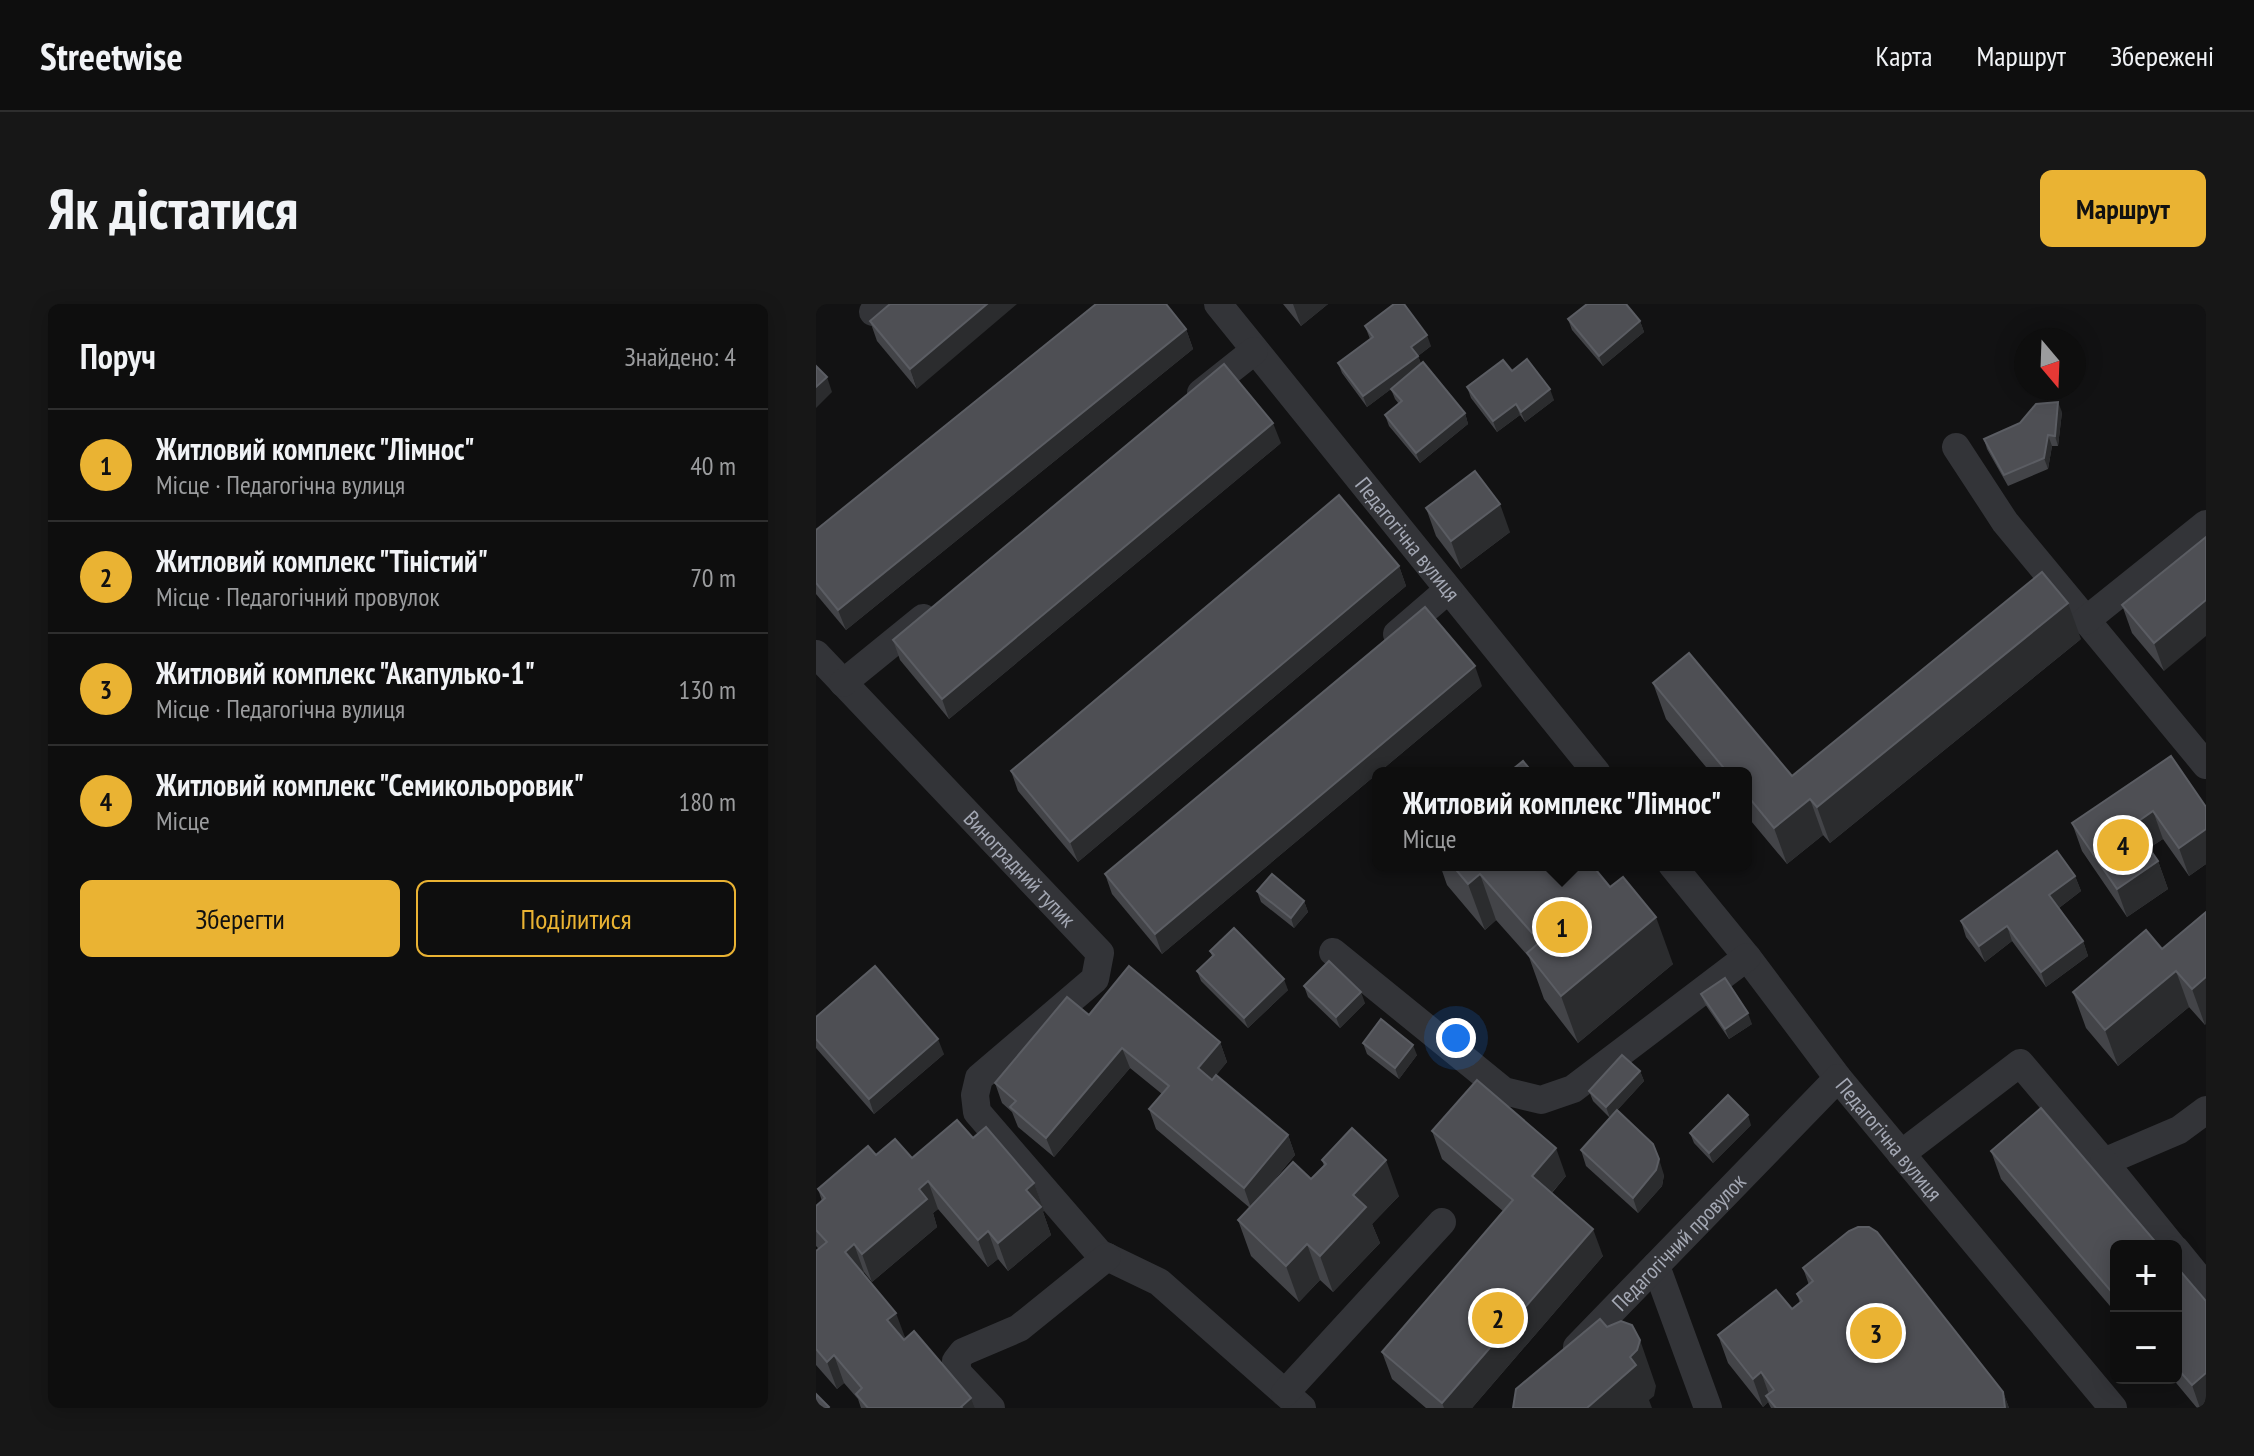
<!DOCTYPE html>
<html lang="uk">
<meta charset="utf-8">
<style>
:root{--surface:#0e0e0e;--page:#171717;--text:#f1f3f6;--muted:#9b9c9e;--line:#2e2e2e;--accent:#eab333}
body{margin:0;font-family:"PT Sans Narrow",sans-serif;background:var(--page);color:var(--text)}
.controls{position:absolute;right:24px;bottom:24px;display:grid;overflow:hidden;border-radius:12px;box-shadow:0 4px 20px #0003}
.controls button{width:72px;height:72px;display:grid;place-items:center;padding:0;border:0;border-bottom:2px solid var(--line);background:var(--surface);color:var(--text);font:40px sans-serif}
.compass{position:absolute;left:1198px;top:24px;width:72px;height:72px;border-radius:50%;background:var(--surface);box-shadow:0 4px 20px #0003;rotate:161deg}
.you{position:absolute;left:640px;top:734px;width:28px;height:28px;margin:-20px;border:6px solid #fff;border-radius:50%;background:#1a73e8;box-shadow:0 0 0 12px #1a73e833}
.badge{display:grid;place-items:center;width:52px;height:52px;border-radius:50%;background:var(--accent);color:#111;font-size:26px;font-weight:700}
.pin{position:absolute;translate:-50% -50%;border:4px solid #fff;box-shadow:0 2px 8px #0006}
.popup{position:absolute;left:556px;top:463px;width:380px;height:104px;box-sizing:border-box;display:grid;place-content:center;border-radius:12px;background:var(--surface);filter:drop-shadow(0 2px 6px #0005);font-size:26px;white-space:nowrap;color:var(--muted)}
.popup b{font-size:30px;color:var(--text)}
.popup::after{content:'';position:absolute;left:50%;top:100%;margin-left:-16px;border:16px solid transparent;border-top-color:var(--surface)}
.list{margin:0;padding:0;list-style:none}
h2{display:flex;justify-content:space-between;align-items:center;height:104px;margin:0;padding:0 32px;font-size:34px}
h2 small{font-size:26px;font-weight:400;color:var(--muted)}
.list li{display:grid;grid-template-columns:52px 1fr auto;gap:24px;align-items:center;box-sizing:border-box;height:112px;padding:0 32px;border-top:2px solid var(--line)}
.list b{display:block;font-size:30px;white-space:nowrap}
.list p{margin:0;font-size:26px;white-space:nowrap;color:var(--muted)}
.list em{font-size:26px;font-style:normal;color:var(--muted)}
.actions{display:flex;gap:16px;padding:24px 32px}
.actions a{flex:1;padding:18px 0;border:2px solid var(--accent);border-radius:12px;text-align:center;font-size:28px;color:var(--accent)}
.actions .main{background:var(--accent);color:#111}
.map{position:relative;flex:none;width:1390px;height:1104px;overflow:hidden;border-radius:12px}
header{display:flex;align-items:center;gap:48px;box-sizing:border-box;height:112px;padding:0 40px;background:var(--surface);border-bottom:2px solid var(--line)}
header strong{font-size:38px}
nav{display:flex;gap:44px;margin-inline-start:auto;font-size:28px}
.intro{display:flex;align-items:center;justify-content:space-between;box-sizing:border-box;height:192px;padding:0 48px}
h1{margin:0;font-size:56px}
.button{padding:20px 36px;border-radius:12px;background:var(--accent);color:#111;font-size:28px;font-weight:700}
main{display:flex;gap:48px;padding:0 48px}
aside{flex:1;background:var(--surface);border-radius:12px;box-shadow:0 4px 20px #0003}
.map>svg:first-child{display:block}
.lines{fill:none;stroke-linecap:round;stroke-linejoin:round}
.minor{stroke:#333438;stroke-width:28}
.wall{fill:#434448}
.shaded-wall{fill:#2b2c2e}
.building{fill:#4e4f54;stroke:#5b5d63;stroke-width:2}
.labels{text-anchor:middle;stroke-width:6;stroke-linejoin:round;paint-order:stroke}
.street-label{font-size:22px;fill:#a4a8b4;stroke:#0d0d0e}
</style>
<header>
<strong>Streetwise</strong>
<nav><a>Карта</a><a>Маршрут</a><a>Збережені</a></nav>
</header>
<div class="intro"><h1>Як дістатися</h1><a class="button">Маршрут</a></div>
<main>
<aside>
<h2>Поруч<small>Знайдено: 4</small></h2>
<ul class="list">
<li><span class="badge">1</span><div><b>Житловий комплекс &quot;Лімнос&quot;</b><p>Місце · Педагогічна вулиця</p></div><em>40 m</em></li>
<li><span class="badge">2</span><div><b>Житловий комплекс &quot;Тіністий&quot;</b><p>Місце · Педагогічний провулок</p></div><em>70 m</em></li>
<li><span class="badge">3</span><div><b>Житловий комплекс &quot;Акапулько-1&quot;</b><p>Місце · Педагогічна вулиця</p></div><em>130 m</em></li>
<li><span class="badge">4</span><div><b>Житловий комплекс &quot;Семикольоровик&quot;</b><p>Місце</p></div><em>180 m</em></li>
</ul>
<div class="actions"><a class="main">Зберегти</a><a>Поділитися</a></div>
</aside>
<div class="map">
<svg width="1390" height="1104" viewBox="0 0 1390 1104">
<rect width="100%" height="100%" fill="#121213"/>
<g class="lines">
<g class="minor">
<path id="s1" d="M402 0 781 469"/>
<path d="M57 8 67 0"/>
<path d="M385 89 438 47"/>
<path d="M1140 143 1189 218 1390 461"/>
<path d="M1269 317 1390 220"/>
<path d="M581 330 632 286"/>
<path id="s2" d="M0 350 284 649 279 675 163 774 159 791 161 808 283 949 343 978 486 1104"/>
<path d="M27 379 107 314"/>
<path id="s3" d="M856 561 931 653 1022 774 1297 1104"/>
<path d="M517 648 688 787 725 796 757 785 931 653"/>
<path d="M1085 850 1204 759 1288 858 1363 826 1390 806"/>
<path d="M1288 858 1356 942"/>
<path d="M1360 946 1390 983"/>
<path d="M840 962 892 1104"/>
<path id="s4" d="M761 1043 1022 774"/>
<path d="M469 1089 626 918"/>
<path d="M175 1104 142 1069 140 1057 147 1048 203 1024 291 953"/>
</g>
</g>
<g class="wall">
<path d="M74 0 101 85 61 37 54 17Z"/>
<path d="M467 0H512L485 22Z"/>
<path d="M752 15 824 17 828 28 787 62 756 26Z"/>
<path d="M549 22 615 42 602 52 605 60 649 109 652 120 604 159 573 122 569 111 583 100 579 95 575 85 551 103 526 69 522 59 554 35Z"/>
<path d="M370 25 377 45 30 326 0 290V226Z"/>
<path d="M696 67 738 96 709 118 704 111 681 128 655 94 651 83Z"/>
<path d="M1246 108 1242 142H1236L1232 165 1192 182 1171 145 1168 135Z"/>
<path d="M465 139 133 415 84 356 77 336Z"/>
<path d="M610 204 694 228 645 265 620 232Z"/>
<path d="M1390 233 1348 367 1316 329 1306 301Z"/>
<path d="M583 262 590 282 262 558 202 487 195 467Z"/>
<path d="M1265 335 1014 539 1007 531 971 560 930 511V469H895L850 415 837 379 976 472Z"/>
<path d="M666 382 346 650 296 590 289 570Z"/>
<path d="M1355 452 1390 503V560L1373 572 1347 535 1333 544 1342 557 1352 585 1311 613 1266 547 1256 519Z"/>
<path d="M624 561H776L857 660 762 739 728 695 713 653 680 616 669 626 631 581Z"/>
<path d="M1259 572 1265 587 1243 604 1267 637 1272 652 1230 683 1196 637 1169 658 1150 633 1145 617Z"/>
<path d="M441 587 488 597 492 608 478 624 445 598Z"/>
<path d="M1390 608 1389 721 1373 703 1302 762 1270 724 1257 688 1346 645Z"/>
<path d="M394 647 472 686 432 724 385 677 381 667 396 652Z"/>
<path d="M488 682 549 699 524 724 492 693Z"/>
<path d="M885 690 936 720 913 735 889 700Z"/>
<path d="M273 711 404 738 411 758 400 771 472 831 479 851 445 892 495 875 508 862 506 856 583 892 556 920 564 939 517 988 504 976 483 998 435 952 422 916 434 904 340 825 333 805 346 790 314 764 238 853 202 823 196 808 186 799 179 779Z"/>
<path d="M0 713 128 750 58 810 0 744Z"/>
<path d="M547 739 601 751 583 775 551 750Z"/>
<path d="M824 767 828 777 794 814 777 797 773 787Z"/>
<path d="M935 821 897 859 878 839 874 829Z"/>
<path d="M616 827 750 872 736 889 787 952 656 1104H610L576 1075 566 1048 687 907 626 855Z"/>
<path d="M157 834 218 879 228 906 227 908 235 931 192 967 182 955 172 963 122 905 117 909 121 923 56 978 48 968 47 969 90 1035 155 1094 159 1104H45L42 1095 28 1079 21 1085 0 1061V947L3 945 0 942V902L6 897 2 885 60 851 96 854Z"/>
<path d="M765 846 848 871 846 882 822 909 770 862Z"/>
<path d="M1175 847 1300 942V1009L1185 875Z"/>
<path d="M1360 962 1390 1104H1381L1356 1074H1360Z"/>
<path d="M987 964 1187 1088 1193 1104H955L952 1098 947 1103 912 1059 902 1031 976 1005 984 999 981 990 993 981Z"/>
</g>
<g class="shaded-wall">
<path d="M171 0H201L101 85 94 65Z"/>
<path d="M477 0H512L485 22Z"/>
<path d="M824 17 828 28 787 62 783 52Z"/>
<path d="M370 25 377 45 30 326 22 306Z"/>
<path d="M611 31 615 42 602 52 606 62 551 103 547 92 595 43Z"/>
<path d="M11 73 16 88 0 104V83Z"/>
<path d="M734 85 738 96 709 118 705 108Z"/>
<path d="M1242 98 1246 108 1242 142 1239 132Z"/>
<path d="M700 100 704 111 681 128 677 117Z"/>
<path d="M649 109 652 120 604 159 600 149Z"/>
<path d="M457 119 465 139 133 415 126 395Z"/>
<path d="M1232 131 1236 142 1232 165 1228 154Z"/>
<path d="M684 200 694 228 645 265 635 237Z"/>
<path d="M583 262 590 282 262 558 254 538Z"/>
<path d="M1390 296V332L1348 367 1338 339Z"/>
<path d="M1252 299 1265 335 1014 539 1001 503Z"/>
<path d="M659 362 666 382 346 650 339 630Z"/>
<path d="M994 495 1007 531 971 560 958 524Z"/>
<path d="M1337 507 1347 535 1327 548 1317 521Z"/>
<path d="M1390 525V560L1373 572 1363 544Z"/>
<path d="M1342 557 1352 585 1311 613 1301 585Z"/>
<path d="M664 570 680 616 669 626 652 580Z"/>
<path d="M1259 572 1265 587 1239 607 1233 591Z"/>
<path d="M488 597 492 608 478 624 475 614Z"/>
<path d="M840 613 857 660 762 739 745 692Z"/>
<path d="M1191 622 1196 637 1169 658 1163 642Z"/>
<path d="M1267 637 1272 652 1230 683 1225 668Z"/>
<path d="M1360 667 1373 703 1302 762 1289 726Z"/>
<path d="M1390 673V720L1389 721 1376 685Z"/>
<path d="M468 675 472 686 432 724 428 714Z"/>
<path d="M545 688 549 699 524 724 520 713Z"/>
<path d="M932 709 936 720 913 735 909 725Z"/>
<path d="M122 735 128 750 58 810 53 795Z"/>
<path d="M404 738 411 758 390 784 382 764Z"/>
<path d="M597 741 601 751 583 775 579 764Z"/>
<path d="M306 744 314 764 238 853 230 834Z"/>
<path d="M824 767 828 777 794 814 790 803Z"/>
<path d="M932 811 935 821 897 859 893 849Z"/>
<path d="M472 831 479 851 435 904 428 884Z"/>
<path d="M740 844 750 872 726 900 716 872Z"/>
<path d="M843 855 848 871 846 882 822 909 817 894Z"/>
<path d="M570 856 583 892 556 920 564 939 517 988 504 952 537 891Z"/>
<path d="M112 877 122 905 117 909 121 923 56 978 46 950 103 885Z"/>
<path d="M218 879 228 906 227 908 235 931 192 967 182 939 210 886Z"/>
<path d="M777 925 787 952 656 1104H628L626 1099Z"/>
<path d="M172 927 182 955 172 963 162 936Z"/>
<path d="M38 940 48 968 39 976 29 948Z"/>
<path d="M491 940 504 976 483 998 470 962Z"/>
<path d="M80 1009 90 1036 81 1044 71 1016Z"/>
<path d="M824 1036 840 1082 838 1092 833 1096 836 1104H771L814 1053Z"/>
<path d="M18 1051 28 1079 21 1085 11 1058Z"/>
<path d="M945 1068 955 1096 950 1092 952 1098 947 1103 937 1075Z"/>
<path d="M1390 1069V1104H1384L1376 1081Z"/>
<path d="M1187 1088 1193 1104H1189Z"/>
<path d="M155 1094 159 1104H145V1103Z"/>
</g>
<g class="building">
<path d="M74 0H171L94 65 54 17Z"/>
<path d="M280 0H350L370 25 22 306 0 279V226Z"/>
<path d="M578 0H588L611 31 595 43 602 52 547 92 522 59 557 33 549 22Z"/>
<path d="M771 0H810L824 17 783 52 752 15Z"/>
<path d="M711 55 734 85 705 108 700 100 677 117 651 83 687 56 696 67Z"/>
<path d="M607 58 649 109 600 149 569 111 586 97 575 85Z"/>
<path d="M408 60 457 119 126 395 77 336Z"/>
<path d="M0 62 11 73 0 83Z"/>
<path d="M1242 98 1239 132 1232 131 1228 154 1188 171 1168 135 1204 119 1220 100Z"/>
<path d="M659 167 684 200 635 237 610 204Z"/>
<path d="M523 191 583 262 254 538 195 467Z"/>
<path d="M1390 233V296L1338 339 1306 301Z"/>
<path d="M1226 268 1252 299 1001 503 994 495 958 524 930 490V469H912L837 379 873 349 976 472Z"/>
<path d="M609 303 659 362 339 630 289 570Z"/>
<path d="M1355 452 1390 503V525L1363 544 1337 507 1317 521 1342 557 1301 585 1256 519Z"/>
<path d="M707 457 717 469H692Z"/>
<path d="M1241 547 1259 572 1233 591 1267 637 1225 668 1191 622 1163 642 1145 617Z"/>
<path d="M636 561H776L794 583 807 573 840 613 745 692 711 649 724 638 664 570 652 580Z"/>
<path d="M456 570 488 597 475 614 441 587Z"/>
<path d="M1390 608V673L1376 685 1360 667 1289 726 1257 688 1330 626 1346 645Z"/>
<path d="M418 624 468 675 428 714 381 667 398 651 394 647Z"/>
<path d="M513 657 545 688 520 713 488 682Z"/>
<path d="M59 662 122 735 53 795 0 735V713Z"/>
<path d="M313 662 404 738 382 764 396 776 400 771 472 831 428 884 333 805 353 782 306 744 230 834 194 803 200 797 179 779 251 693 273 711Z"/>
<path d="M909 674 932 709 909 725 885 690Z"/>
<path d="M565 715 597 741 579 764 547 739Z"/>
<path d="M806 751 824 767 790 803 773 787Z"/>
<path d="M661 776 740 844 716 872 777 925 626 1099 566 1048 697 896 616 827Z"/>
<path d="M912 791 932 811 893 849 874 829Z"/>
<path d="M1225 804 1343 942H1300V993L1175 847Z"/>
<path d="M801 806 837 840 843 855 840 866 817 894 765 846Z"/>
<path d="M141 816 157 834 170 823 218 879 210 886 225 903 182 939 172 927 162 936 112 877 103 885 111 895 46 950 38 940 29 948 80 1009 71 1016 88 1036 98 1027 155 1094 145 1103 146 1104H52L40 1090 46 1084 18 1051 11 1058 0 1045V947L11 938 0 926V902L9 894 2 885 52 842 60 851 79 835 96 854Z"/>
<path d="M536 824 570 856 537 891 550 903 504 952 491 940 470 962 422 916 477 858 495 875 510 860 506 856Z"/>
<path d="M1042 923H1053L1061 928 1187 1088 1189 1104H960L950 1092 958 1086 945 1068 937 1075 902 1031 960 986 976 1005 986 997 981 990 997 977 987 964 1033 927Z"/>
<path d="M1360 962 1390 997V1069L1376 1081 1360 1063Z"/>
<path d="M784 1015 791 1023 805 1017 816 1021 824 1036 821 1046 814 1053 820 1061 771 1104H697L700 1085Z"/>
<path d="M0 1090 13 1103 12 1104H0Z"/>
</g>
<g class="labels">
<g class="street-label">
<text dy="8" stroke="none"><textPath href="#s1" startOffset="302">Педагогічна вулиця</textPath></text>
<text dy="8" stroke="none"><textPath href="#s2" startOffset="296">Виноградний тупик</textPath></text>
<text dy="8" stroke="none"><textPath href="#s3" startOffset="350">Педагогічна вулиця</textPath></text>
<text dy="8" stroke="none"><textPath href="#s4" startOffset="146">Педагогічний провулок</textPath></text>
</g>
</g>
</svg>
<div class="controls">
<button>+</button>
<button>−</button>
</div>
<svg class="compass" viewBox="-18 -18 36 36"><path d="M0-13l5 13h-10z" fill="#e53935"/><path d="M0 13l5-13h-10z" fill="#9b9c9e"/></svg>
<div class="you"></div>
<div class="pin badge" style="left:746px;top:623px">1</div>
<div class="popup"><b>Житловий комплекс &quot;Лімнос&quot;</b>Місце</div>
<div class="pin badge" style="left:682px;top:1014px">2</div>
<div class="pin badge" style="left:1060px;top:1029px">3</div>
<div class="pin badge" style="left:1307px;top:541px">4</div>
</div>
</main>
